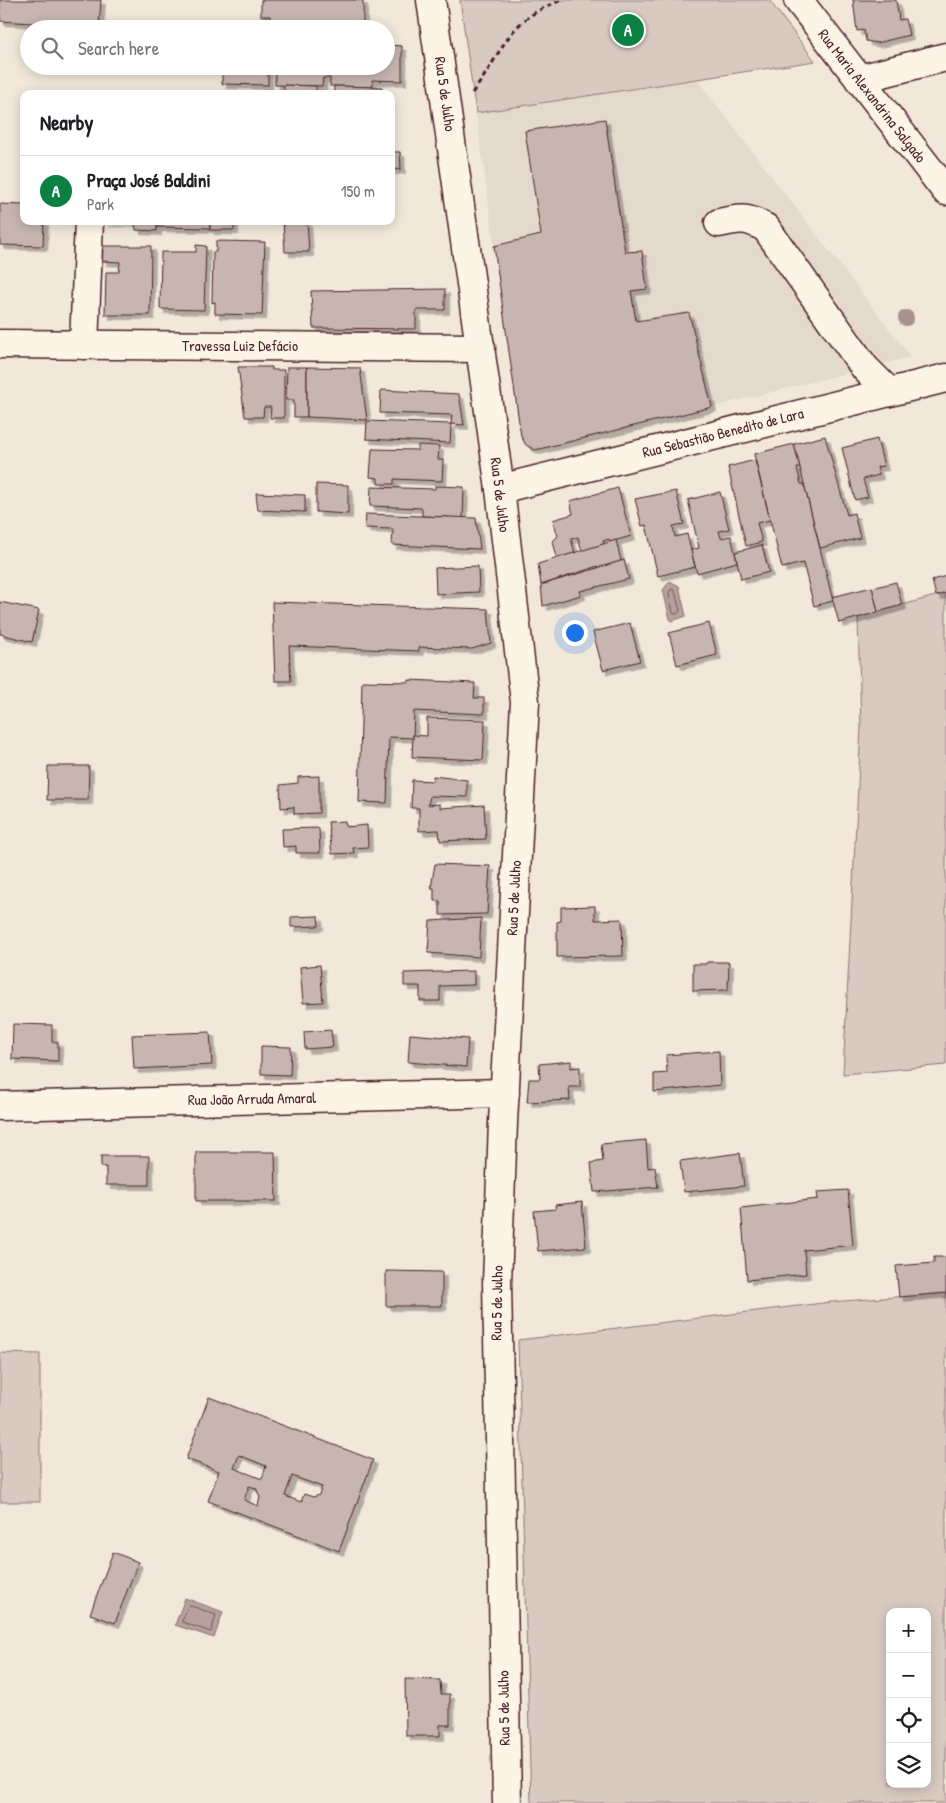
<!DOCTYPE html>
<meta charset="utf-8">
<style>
:root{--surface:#fff;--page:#f2f2f2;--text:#202124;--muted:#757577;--line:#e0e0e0;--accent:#0b8043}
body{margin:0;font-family:"Patrick Hand",sans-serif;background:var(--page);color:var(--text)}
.controls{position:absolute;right:15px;bottom:15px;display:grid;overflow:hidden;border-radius:10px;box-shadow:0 2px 12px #0003}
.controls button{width:45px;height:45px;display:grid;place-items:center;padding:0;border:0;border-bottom:1px solid var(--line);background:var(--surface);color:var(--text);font:25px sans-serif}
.you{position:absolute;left:574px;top:632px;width:18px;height:18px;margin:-12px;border:4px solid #fff;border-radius:50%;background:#1a73e8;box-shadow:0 0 0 8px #1a73e833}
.badge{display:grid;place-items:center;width:32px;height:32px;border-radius:50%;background:var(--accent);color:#fff;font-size:16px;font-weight:700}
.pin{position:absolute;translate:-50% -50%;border:2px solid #fff;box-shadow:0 1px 5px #0006}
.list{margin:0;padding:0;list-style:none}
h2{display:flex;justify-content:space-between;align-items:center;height:65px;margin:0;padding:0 20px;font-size:21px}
h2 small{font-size:16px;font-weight:400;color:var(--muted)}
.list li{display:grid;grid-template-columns:32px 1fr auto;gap:15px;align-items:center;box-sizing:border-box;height:70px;padding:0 20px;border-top:1px solid var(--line)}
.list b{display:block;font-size:19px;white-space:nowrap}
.list p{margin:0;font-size:16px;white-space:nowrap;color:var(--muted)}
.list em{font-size:16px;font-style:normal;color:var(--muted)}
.icon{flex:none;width:28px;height:28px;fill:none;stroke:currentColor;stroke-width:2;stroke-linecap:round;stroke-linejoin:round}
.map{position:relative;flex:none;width:946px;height:1803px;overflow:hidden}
.search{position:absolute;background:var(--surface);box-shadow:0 2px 12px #0003;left:20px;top:20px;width:375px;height:55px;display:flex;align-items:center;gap:12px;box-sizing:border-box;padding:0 18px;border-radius:28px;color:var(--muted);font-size:19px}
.panel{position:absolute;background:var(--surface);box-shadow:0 2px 12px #0003;left:20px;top:90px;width:375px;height:135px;border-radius:10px}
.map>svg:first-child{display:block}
.built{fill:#e4d9cd}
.green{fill:#d8cac0;stroke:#917476;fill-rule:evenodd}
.water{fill:#b6a19c;stroke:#8b6d6f}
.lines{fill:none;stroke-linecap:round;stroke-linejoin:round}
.shore{stroke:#755358;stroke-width:1}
.building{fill:#c7b6af;stroke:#4a1f2b;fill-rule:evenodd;filter:url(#shadow)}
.minor-casing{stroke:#4a1f2b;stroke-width:31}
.path{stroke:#4a1f2b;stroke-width:3;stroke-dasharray:5 4;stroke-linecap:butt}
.minor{stroke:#fcf5e5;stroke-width:28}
.tree{fill:#a9918e}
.labels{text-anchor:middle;stroke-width:5;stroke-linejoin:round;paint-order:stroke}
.street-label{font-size:15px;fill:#4a1f2b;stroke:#fcf5e5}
</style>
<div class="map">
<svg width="946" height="1803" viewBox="0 0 946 1803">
<defs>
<filter id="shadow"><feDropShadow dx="4.5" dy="4.5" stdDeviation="0" flood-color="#0004"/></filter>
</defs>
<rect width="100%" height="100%" fill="#f1e8da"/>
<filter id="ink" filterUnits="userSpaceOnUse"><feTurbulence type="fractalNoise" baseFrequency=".02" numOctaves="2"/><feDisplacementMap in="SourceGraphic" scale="10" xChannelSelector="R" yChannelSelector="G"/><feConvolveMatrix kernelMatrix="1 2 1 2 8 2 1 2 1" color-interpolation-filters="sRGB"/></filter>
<g filter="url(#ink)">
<path class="built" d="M697 80 911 357 542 450 531 449 524 442 521 436 476 113Z"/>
<g class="green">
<path d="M460 0H769L815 61 476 113Z"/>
<path d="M946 593V1065L843 1074 861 728 858 617Z"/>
<path d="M946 1293V1803H531L518 1340 831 1302ZM890 1612H927V1784H890Z"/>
<path d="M0 1353 40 1354V1502H0Z"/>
</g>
<g class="water">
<path d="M670 581 679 586 686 616 672 621 670 619 663 590Z"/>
<path d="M185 1598 223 1612 214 1638 175 1625Z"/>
</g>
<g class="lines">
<g class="shore">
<path d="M672 589 675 591 680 611 676 614 673 613 669 593Z"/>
<path d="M189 1605 216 1615 211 1632 182 1622Z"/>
</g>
</g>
<g class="building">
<path d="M0 0H101L99 27 0 21Z"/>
<path d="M261 0H363V28H270V16H261Z"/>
<path d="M853 0H896L899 20 905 19 909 35 877 43 866 41 864 30 857 31Z"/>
<path d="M386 45 402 46V81L372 80 373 87 330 86V78H323L322 86 275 85V66H386Z"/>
<path d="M222 66H268V85L222 84Z"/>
<path d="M284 85 316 86V94H284Z"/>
<path d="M334 86 382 87V94H324L334 92Z"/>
<path d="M605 119 625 252 642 251 647 289 631 291 636 321 689 313 712 407 535 450 526 445 521 436 494 246 541 235 525 131Z"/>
<path d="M391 152H400L401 169 391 170Z"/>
<path d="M0 204 24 205V221H44L43 246 0 245Z"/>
<path d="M157 221V231L136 230 135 222H104Z"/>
<path d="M157 221H210V228L157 227Z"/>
<rect x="210" y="221" width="24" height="9"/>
<path d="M283 221H307L309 252H285Z"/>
<path d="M216 241 265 242 262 315 215 314V302L212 303 213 252H216Z"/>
<path d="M196 245 206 246 204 310 160 309 161 252H196Z"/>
<path d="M103 246H151L150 315H105L106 272H119L120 262 102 261Z"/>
<path d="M445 289V310H416V329L313 328 311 291Z"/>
<path d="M238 367H272V370H284V418H270L271 407H264L263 417H245Z"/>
<path d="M287 367H307V417H294V400H286Z"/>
<path d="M307 367 360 368 367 420 307 417Z"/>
<path d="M381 390 459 394 464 425 451 424 452 415 380 413Z"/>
<path d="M367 421 451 424 450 443 366 439Z"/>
<path d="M825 436 847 515 854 513 860 538 820 548 794 444Z"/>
<path d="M877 439 884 466 877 467 879 475 863 479 868 497 855 500 842 448Z"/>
<path d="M794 444 800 468H797L801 484H804L833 601 814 606 803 563 782 568 754 454Z"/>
<path d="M418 445 439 446 438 460H443L442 481 394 479V484H378V478L370 477 372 449 418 450Z"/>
<path d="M755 460 770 520 757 523 762 542 746 546 728 467Z"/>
<path d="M316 484 348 485V514L316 512Z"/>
<path d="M435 486 464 487 463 518 422 516V508L370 506 371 487 435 489Z"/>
<path d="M618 488 631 536 610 542 609 539 603 541 604 544 582 551 578 537 571 539 575 553 557 558 553 541 558 536 553 520 573 514 570 501Z"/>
<path d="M676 491 684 524 673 526 675 537 687 534 695 567 658 576 646 525 642 526 635 499Z"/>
<path d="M720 492 729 529 719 531 721 538 731 536 737 562 697 573 691 550 699 548 688 500Z"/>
<path d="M256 493 305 495V512L258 510Z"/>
<path d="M366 514 476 518 480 549 392 545 393 529 365 528Z"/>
<path d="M616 540 621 561 598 568V566L541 585 538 564Z"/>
<path d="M762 545 769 572 741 579 735 552Z"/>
<path d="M624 560 629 579 580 591 581 595 543 606 541 585Z"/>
<path d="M478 566 479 592 436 594 435 568Z"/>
<path d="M946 576V593L936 596 932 580Z"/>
<path d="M896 582 902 605 878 612 872 588Z"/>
<path d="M872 587 878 612 839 623 832 597Z"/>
<path d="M0 602 39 610 32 642 0 634Z"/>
<path d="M272 602 488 609 491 643 472 649 419 647V651L289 646 291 681H275Z"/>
<path d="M630 623 640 661 603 670 593 632Z"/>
<path d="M709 623 717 655 677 665 669 633Z"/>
<path d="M409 680 475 683 474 698H484V714L414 711 413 738 389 737 387 803 359 802 362 681 409 682Z"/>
<path d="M427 718 485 720 483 760 412 757 413 735 427 736Z"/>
<path d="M48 766H89L88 800H47Z"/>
<path d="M319 776V813L294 814V807L281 808 280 785 298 783V777Z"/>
<path d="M433 776 467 780V797L430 796 428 805 440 804V808L484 805 486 839 440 841 439 830 419 831V808H411L412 780 433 781Z"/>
<path d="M345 821 346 827 367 825 368 847 353 848 354 853 332 854 328 822Z"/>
<path d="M319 828 320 853H296V846L283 847 282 829Z"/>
<path d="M435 864 490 866 487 914 440 915V901H434V888H431Z"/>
<path d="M595 906V920L622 919 623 956 557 957V922L561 921V907Z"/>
<path d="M318 916 319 926 291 927V917Z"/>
<path d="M481 918 479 957 428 953 430 921Z"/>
<path d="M707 962H729L728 990 693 991V964H706Z"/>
<path d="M320 965 323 1002 303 1003 300 967Z"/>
<path d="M474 971V985L440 986V1001H420V986H404V973Z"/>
<path d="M13 1024 52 1025V1042H58V1061L12 1059Z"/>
<path d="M331 1030 333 1047 305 1049 304 1032Z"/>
<path d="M210 1032 212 1065 134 1069 132 1035Z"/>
<path d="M410 1034 468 1039 466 1067 408 1062Z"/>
<path d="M261 1046 291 1047 290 1075 261 1074Z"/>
<path d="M719 1051 720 1085 654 1092V1074L667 1073 666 1055Z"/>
<path d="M571 1061V1068L580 1067V1087H569L570 1100 527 1102 529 1079H540L539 1064Z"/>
<path d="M646 1140 648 1168 655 1167 658 1187 594 1192 591 1163 603 1161 601 1144Z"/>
<path d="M196 1152H275L276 1201H196Z"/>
<path d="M740 1153 744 1186 684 1192 680 1161Z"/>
<path d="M101 1156H149V1185H106V1167H101Z"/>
<path d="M848 1190 853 1245 804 1250 806 1274 747 1280 741 1208 818 1199 817 1192Z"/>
<path d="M582 1202 586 1247 538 1251 534 1211 556 1209 555 1205Z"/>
<path d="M934 1257H946V1293L899 1297 896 1266 934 1263Z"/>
<path d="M386 1271 442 1272V1306H386Z"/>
<path d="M209 1397 373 1460 339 1551 208 1501 219 1471 186 1459ZM239 1455 266 1466 262 1479 234 1468ZM292 1476 322 1487 319 1495 313 1497 304 1494 301 1502 285 1496ZM249 1486 256 1488 260 1497 258 1506 244 1500Z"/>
<path d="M113 1552 138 1562 115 1623 90 1614Z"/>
<path d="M405 1679 440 1680 441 1694H450V1725H440V1736H406Z"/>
</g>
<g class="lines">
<g class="minor-casing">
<g id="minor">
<path d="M431 0 500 489 525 702 503 1123 497 1283 507 1803"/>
<path d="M798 0 946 191"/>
<path d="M859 79 946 57"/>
<path d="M719 223C740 218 747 217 766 228L865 368 889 392"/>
<path d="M0 344 481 348"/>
<path d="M84 345 89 221"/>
<path d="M500 489 946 378"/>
<path d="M0 1106 505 1093"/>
</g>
</g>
<path class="path" d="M472 93C505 51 505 19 563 0"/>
<use href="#minor" class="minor"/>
</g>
<circle class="tree" cx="906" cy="318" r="8"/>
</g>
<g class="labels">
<g class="street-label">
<text transform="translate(445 94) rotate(82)" y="5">Rua 5 de Julho</text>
<text transform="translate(872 96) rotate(52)" y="5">Rua Maria Alexandrina Salgado</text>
<text x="240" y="351">Travessa Luiz Defácio</text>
<text transform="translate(723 433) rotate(-14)" y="5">Rua Sebastião Benedito de Lara</text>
<text transform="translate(500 495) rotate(83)" y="5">Rua 5 de Julho</text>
<text transform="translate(514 898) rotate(-87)" y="5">Rua 5 de Julho</text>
<text transform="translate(252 1099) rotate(-1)" y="5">Rua João Arruda Amaral</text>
<text transform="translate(497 1303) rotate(-89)" y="5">Rua 5 de Julho</text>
<text transform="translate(504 1708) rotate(-91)" y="5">Rua 5 de Julho</text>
</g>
</g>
</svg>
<div class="controls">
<button>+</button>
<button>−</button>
<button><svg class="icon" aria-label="locate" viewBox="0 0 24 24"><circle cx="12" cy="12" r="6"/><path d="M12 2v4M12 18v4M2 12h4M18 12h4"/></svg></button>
<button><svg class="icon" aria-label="layers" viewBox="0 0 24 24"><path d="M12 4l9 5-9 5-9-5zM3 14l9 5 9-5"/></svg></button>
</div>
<div class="you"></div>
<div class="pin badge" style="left:628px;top:30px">A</div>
<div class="search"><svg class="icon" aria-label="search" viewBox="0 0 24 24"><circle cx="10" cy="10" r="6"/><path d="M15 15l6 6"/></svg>Search here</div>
<section class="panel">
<h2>Nearby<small></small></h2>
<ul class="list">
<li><span class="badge">A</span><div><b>Praça José Baldini</b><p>Park</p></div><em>150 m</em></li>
</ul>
</section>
</div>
